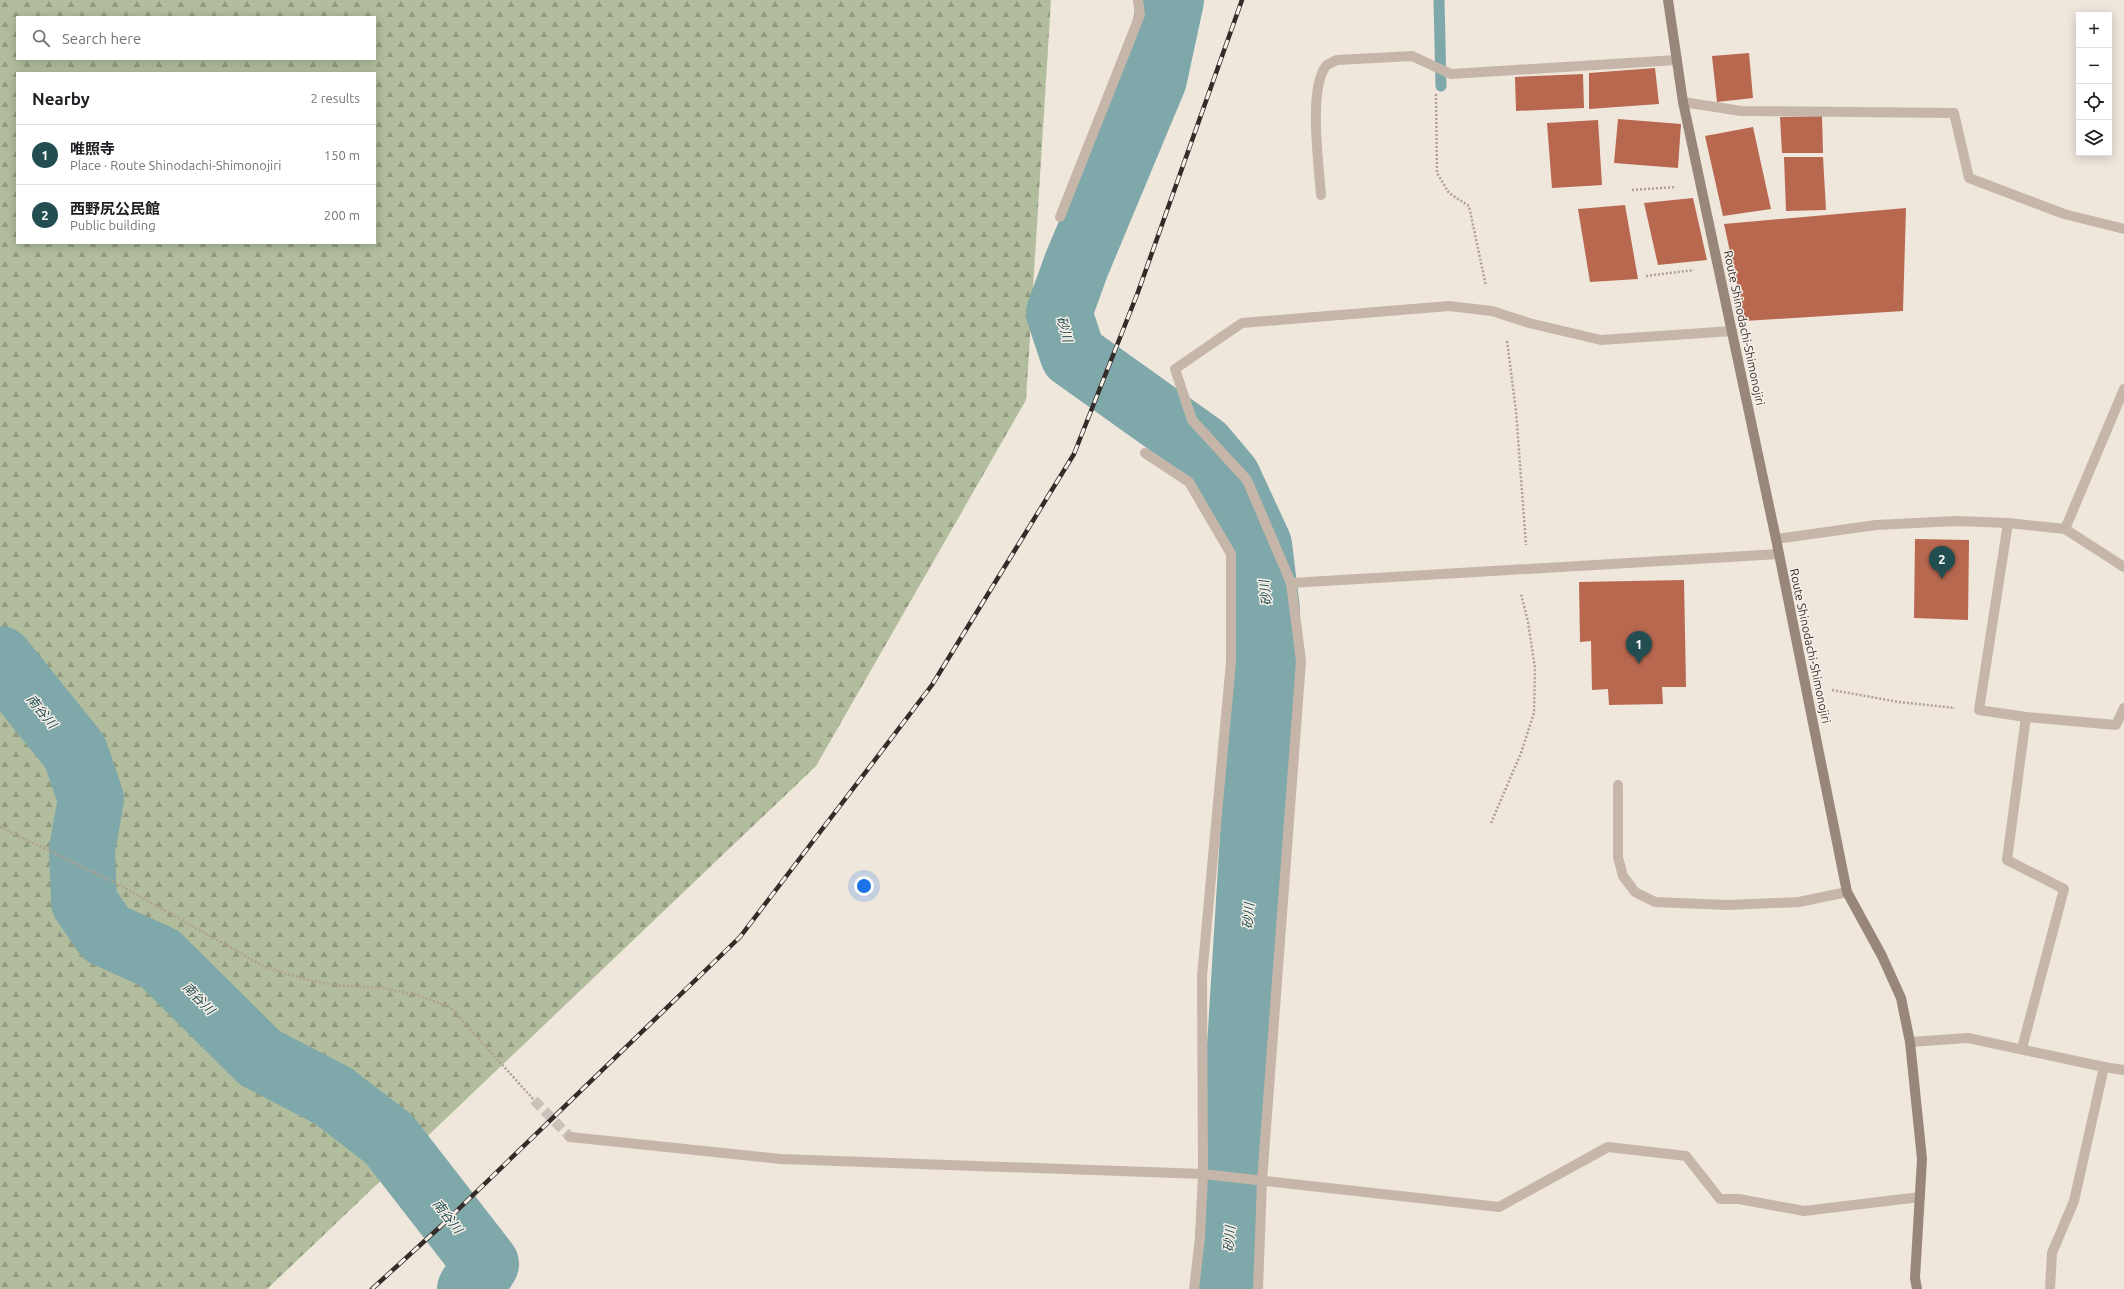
<!DOCTYPE html>
<meta charset="utf-8">
<style>
:root{--surface:#fff;--page:#f6f6f6;--text:#202124;--muted:#757577;--line:#e0e0e0;--accent:#224e51}
body{margin:0;font-family:Ubuntu,"Noto Sans JP",sans-serif;background:var(--page);color:var(--text)}
.controls{position:absolute;right:12px;top:12px;display:grid;overflow:hidden;border-radius:0px;box-shadow:0 2px 10px #0003}
.controls button{width:36px;height:36px;display:grid;place-items:center;padding:0;border:0;border-bottom:1px solid var(--line);background:var(--surface);color:var(--text);font:20px sans-serif}
.you{position:absolute;left:864px;top:886px;width:14px;height:14px;margin:-10px;border:3px solid #fff;border-radius:50%;background:#1a73e8;box-shadow:0 0 0 6px #1a73e833}
.badge{display:grid;place-items:center;width:26px;height:26px;border-radius:50%;background:var(--accent);color:#fff;font-size:13px;font-weight:700}
.pin{position:absolute;translate:-50% -33px;filter:drop-shadow(0 1px 2px #0008)}
.pin::after{content:'';position:absolute;top:21px;width:14px;height:12px;background:inherit;clip-path:polygon(0 0,100% 0,50% 100%)}
.list{margin:0;padding:0;list-style:none}
h2{display:flex;justify-content:space-between;align-items:center;height:52px;margin:0;padding:0 16px;font-size:17px}
h2 small{font-size:13px;font-weight:400;color:var(--muted)}
.list li{display:grid;grid-template-columns:26px 1fr auto;gap:12px;align-items:center;box-sizing:border-box;height:60px;padding:0 16px;border-top:1px solid var(--line)}
.list b{display:block;font-size:15px;white-space:nowrap}
.list p{margin:0;font-size:13px;white-space:nowrap;color:var(--muted)}
.list em{font-size:13px;font-style:normal;color:var(--muted)}
.icon{flex:none;width:22px;height:22px;fill:none;stroke:currentColor;stroke-width:2;stroke-linecap:round;stroke-linejoin:round}
.map{position:relative;flex:none;width:2124px;height:1289px;overflow:hidden}
.search{position:absolute;background:var(--surface);box-shadow:0 2px 10px #0003;left:16px;top:16px;width:360px;height:44px;display:flex;align-items:center;gap:10px;box-sizing:border-box;padding:0 14px;border-radius:0px;color:var(--muted);font-size:15px}
.panel{position:absolute;background:var(--surface);box-shadow:0 2px 10px #0003;left:16px;top:72px;width:360px;height:172px;border-radius:0px}
.map>svg:first-child{display:block}
.forest{fill:url(#forest-firs);fill-rule:evenodd}
.lines{fill:none;stroke-linecap:round;stroke-linejoin:round}
.stream{stroke:#7ea8a9;stroke-width:11}
.river{stroke:#7ea8a9;stroke-width:66}
.building{fill:#b96850}
.street-tunnel{stroke:#cac1b8;stroke-width:10;stroke-dasharray:10 5;stroke-linecap:butt}
.path{stroke:#b1a094;stroke-width:2.5;stroke-dasharray:2 2;stroke-linecap:butt}
.lane{stroke:#c6b6a9;stroke-width:10}
.street{stroke:#c6b6a9;stroke-width:10}
.secondary{stroke:#99867b;stroke-width:10}
.rail-casing{stroke:#342c28;stroke-width:4.5}
.rail{stroke:#f7f0e8;stroke-width:3;stroke-dasharray:9;stroke-linecap:butt}
.labels{text-anchor:middle;stroke-width:3;stroke-linejoin:round;paint-order:stroke}
.street-label{font-size:12px;fill:#342c28;stroke:#f7f0e8}
.water-label{font-size:13px;font-style:italic;fill:#224e51;stroke:#f7f0e8}
</style>
<div class="map">
<svg width="2124" height="1289" viewBox="0 0 2124 1289">
<defs>
<pattern id="forest-firs" width="22" height="20" patternUnits="userSpaceOnUse"><rect width="22" height="20" fill="#b2bd9d"/><path d="M5 1l3.5 6h-7zM16 11l3.5 6h-7z" fill="#929a80"/></pattern>
</defs>
<rect width="100%" height="100%" fill="#efe6dc"/>
<path class="forest" d="M0 0H1051L1026 400 816 766 267 1289H0ZM17 17H375V59H17ZM17 73H375V243H17Z"/>
<g class="lines">
<path class="stream" d="M1439 0 1441 86"/>
<g class="river">
<path d="M1171 0 1154 79 1076 266 1059 313 1073 355 1202 447 1228 478 1259 545 1267 610 1225 1289"/>
<path d="M0 659 75 752 91 799 82 850 84 902 106 934 159 958 260 1058 333 1096 389 1139 486 1264 470 1289"/>
</g>
</g>
<g class="building">
<path d="M1749 53 1753 98 1717 102 1712 56Z"/>
<path d="M1655 68 1659 104 1589 109V73Z"/>
<path d="M1583 74 1584 108 1516 111 1515 77Z"/>
<path d="M1822 116 1823 153H1782L1780 117Z"/>
<path d="M1618 119 1681 124 1678 168 1614 163Z"/>
<path d="M1598 120 1602 185 1552 188 1547 123Z"/>
<path d="M1753 127 1771 209 1723 216 1705 136Z"/>
<path d="M1784 157H1823L1826 210 1786 211Z"/>
<path d="M1693 198 1707 260 1658 265 1644 203Z"/>
<path d="M1625 205 1638 279 1590 282 1578 209Z"/>
<path d="M1906 208 1903 311 1745 321 1724 224Z"/>
<path d="M1915 539 1969 540 1968 620 1914 618Z"/>
<path d="M1684 580 1686 687H1662L1663 704 1609 705 1608 689 1592 690 1591 641 1580 642 1579 582Z"/>
</g>
<g class="lines">
<path class="street-tunnel" d="M534 1100 570 1137"/>
<g class="path">
<path d="M1436 94 1437 173 1449 193 1469 206 1486 286"/>
<path d="M1632 190 1676 187"/>
<path d="M1646 276 1694 270"/>
<path d="M1507 341 1516 411 1526 545"/>
<path d="M1832 690 1899 702 1955 708"/>
<path d="M1491 823 1521 753 1534 713 1535 668 1528 622 1521 594"/>
<path d="M0 827 118 884 265 967 304 979 334 985 383 988 417 995 450 1007 534 1100"/>
</g>
<g class="lane">
<path d="M1321 195C1319 165 1308 89 1326 66 1329 63 1333 62 1337 60L1412 56 1451 74 1677 60"/>
<path d="M1618 785V857L1623 876 1635 892 1655 902 1728 905 1799 902 1847 892"/>
</g>
<g class="street">
<path d="M1683 102 1741 111 1954 113 1969 178 2064 214 2124 229"/>
<path d="M1060 217 1140 15 1138 0"/>
<path d="M1732 331 1601 340 1529 323 1492 311 1449 306 1242 323 1175 369 1192 420 1247 480 1291 583 1779 554"/>
<path d="M1145 453 1189 482 1231 554V662L1202 976 1203 1174 1499 1207 1608 1147 1686 1156 1720 1199H1739L1804 1211 1920 1197"/>
<path d="M2008 523 1979 710 2026 717 2116 725 2124 708"/>
<path d="M2065 529 2124 389"/>
<path d="M1776 539 1876 525 1956 521 2008 523 2065 529 2124 567"/>
<path d="M1910 1042 1968 1038 2104 1067"/>
<path d="M2022 1048 2064 889 2007 860 2026 717"/>
<path d="M570 1137 781 1159 1203 1174 1200 1238 1194 1289"/>
<path d="M1258 1289 1262 1181 1301 661 1291 583"/>
<path d="M2050 1289 2052 1253 2074 1201 2104 1067 2124 1070"/>
</g>
<path class="secondary" d="M1668 0 1683 102 1776 539 1847 892 1882 956 1901 998 1910 1042 1922 1159 1915 1278 1917 1289"/>
<g class="rail-casing">
<path id="rail" d="M372 1289 441 1226 740 937 932 685 1074 454 1138 292 1242 0"/>
</g>
<use href="#rail" class="rail"/>
</g>
<g class="labels">
<g class="street-label">
<text transform="translate(1744 328) rotate(78)" y="4">Route Shinodachi-Shimonojiri</text>
<text transform="translate(1810 646) rotate(78)" y="4">Route Shinodachi-Shimonojiri</text>
</g>
<g class="water-label">
<text transform="translate(1065 329) rotate(75)" y="5">砂川</text>
<text transform="translate(1265 593) rotate(-97)" y="5">砂川</text>
<text transform="translate(42 711) rotate(51)" y="5">南谷川</text>
<text transform="translate(1248 916) rotate(-86)" y="5">砂川</text>
<text transform="translate(199 998) rotate(45)" y="5">南谷川</text>
<text transform="translate(448 1216) rotate(52)" y="5">南谷川</text>
<text transform="translate(1229 1239) rotate(-86)" y="5">砂川</text>
</g>
</g>
</svg>
<div class="controls">
<button>+</button>
<button>−</button>
<button><svg class="icon" aria-label="locate" viewBox="0 0 24 24"><circle cx="12" cy="12" r="6"/><path d="M12 2v4M12 18v4M2 12h4M18 12h4"/></svg></button>
<button><svg class="icon" aria-label="layers" viewBox="0 0 24 24"><path d="M12 4l9 5-9 5-9-5zM3 14l9 5 9-5"/></svg></button>
</div>
<div class="you"></div>
<div class="pin badge" style="left:1639px;top:664px">1</div>
<div class="pin badge" style="left:1942px;top:579px">2</div>
<div class="search"><svg class="icon" aria-label="search" viewBox="0 0 24 24"><circle cx="10" cy="10" r="6"/><path d="M15 15l6 6"/></svg>Search here</div>
<section class="panel">
<h2>Nearby<small>2 results</small></h2>
<ul class="list">
<li><span class="badge">1</span><div><b>唯照寺</b><p>Place · Route Shinodachi-Shimonojiri</p></div><em>150 m</em></li>
<li><span class="badge">2</span><div><b>西野尻公民館</b><p>Public building</p></div><em>200 m</em></li>
</ul>
</section>
</div>
